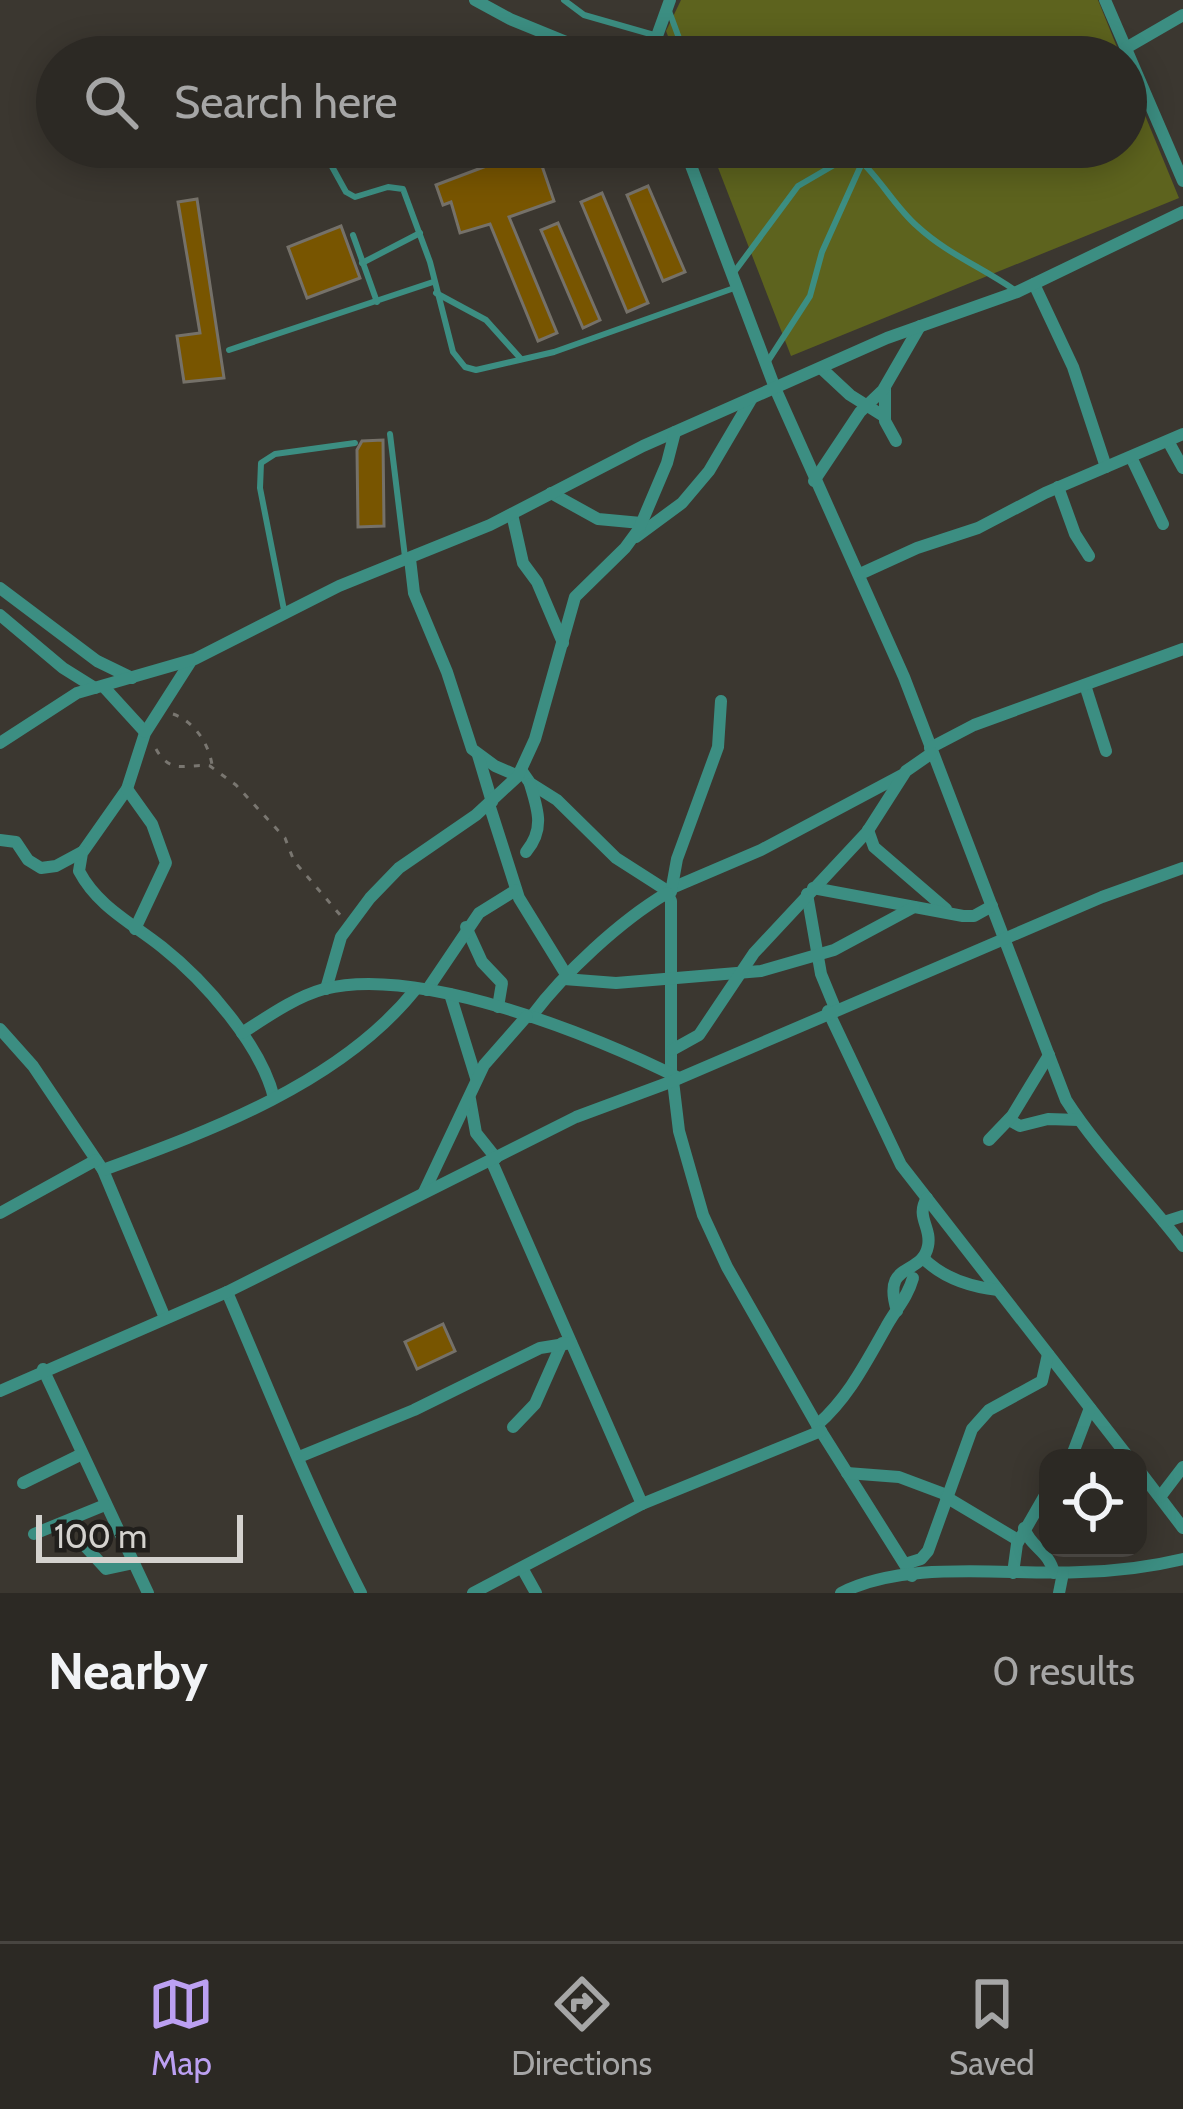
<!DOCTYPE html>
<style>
:root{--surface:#2c2924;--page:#383531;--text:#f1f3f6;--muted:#a6a6a6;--line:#484541;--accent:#bca0f2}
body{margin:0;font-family:Cabin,sans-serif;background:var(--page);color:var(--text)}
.controls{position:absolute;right:36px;bottom:36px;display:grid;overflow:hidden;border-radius:24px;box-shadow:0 6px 30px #0003}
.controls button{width:108px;height:108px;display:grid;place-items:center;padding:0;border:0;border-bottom:3px solid var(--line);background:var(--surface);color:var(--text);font:60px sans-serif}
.scale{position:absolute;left:36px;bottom:30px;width:207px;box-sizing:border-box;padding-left:12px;border:6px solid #d4d2ce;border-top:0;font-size:33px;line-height:42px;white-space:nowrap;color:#d4d2ce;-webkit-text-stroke:9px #211f1c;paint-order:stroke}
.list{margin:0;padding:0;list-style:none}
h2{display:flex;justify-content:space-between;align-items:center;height:156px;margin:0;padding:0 48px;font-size:51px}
h2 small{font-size:39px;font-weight:400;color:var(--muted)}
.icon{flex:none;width:66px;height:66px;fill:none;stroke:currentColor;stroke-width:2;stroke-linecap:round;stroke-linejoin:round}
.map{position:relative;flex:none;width:1183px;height:1593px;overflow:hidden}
.search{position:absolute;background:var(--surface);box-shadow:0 6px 30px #0003;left:36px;right:36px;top:36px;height:132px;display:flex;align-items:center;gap:30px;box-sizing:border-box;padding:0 42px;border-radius:66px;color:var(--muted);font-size:45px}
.sheet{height:348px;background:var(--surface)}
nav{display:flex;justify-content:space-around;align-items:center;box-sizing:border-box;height:168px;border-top:3px solid var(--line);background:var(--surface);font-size:33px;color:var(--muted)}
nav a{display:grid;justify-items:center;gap:6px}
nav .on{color:var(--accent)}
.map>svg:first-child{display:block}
.green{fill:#5d631e}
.building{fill:#785500;stroke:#757169;stroke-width:3}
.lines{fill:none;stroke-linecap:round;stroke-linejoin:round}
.path{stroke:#797670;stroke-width:3;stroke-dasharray:6 9;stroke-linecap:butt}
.service{stroke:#3c8e82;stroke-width:6}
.minor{stroke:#3c8e82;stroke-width:12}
</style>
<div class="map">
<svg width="1183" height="1593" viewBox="0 0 1183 1593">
<rect width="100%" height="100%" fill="#3b3730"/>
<g class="green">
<path d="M681 0H1098L1121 57H676L666 31Z"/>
<path d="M1126 69 1179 198 791 356 710 147H1126Z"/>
</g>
<g class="building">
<path d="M537 147 591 148 542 166 554 201 509 217 557 333 538 341 490 224 460 233 451 202 443 205 436 185Z"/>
<path d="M648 186 685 272 663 281 627 195Z"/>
<path d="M602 193 648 303 627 312 581 202Z"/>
<path d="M197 199 224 378 184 382 177 336 200 333 178 202Z"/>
<path d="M558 223 600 320 583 328 541 230Z"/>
<path d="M341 226 360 278 307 298 288 247Z"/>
<path d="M383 440 384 526 358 527 357 450 362 441Z"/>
<path d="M443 1324 455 1351 417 1369 405 1342Z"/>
</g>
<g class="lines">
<g class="path">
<path d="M173 714C194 721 209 744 212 765"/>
<path d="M156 749C171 776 188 763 210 766L236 785 285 838 294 861 341 916"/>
</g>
<g class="service">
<path d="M564 0 584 15 654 35"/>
<path d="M669 11 686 57"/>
<path d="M757 147C797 167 818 136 853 154 878 174 893 205 917 226 946 253 981 267 1013 289"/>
<path d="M330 163 346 192 355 197 388 187 403 189 430 262 453 352 465 367 476 370 554 352 737 287"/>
<path d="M353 235 377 302"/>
<path d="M362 263 420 233"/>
<path d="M735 271 798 186 853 154"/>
<path d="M436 293 486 320 521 359"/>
<path d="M229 350 433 282"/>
<path d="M768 361 810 296 822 252 862 163"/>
<path d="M390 434 405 557"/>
<path d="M284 610 260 488 261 463 275 454 355 443"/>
</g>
<g class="minor">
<path d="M475 0 510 19 603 57"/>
<path d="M1105 0 1183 181"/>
<path d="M1126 48 1183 15"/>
<path d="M656 57 657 36 670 0"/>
<path d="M684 147 775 388 904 677 1066 1100C1100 1153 1145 1196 1183 1246"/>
<path d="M1034 284 1073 367 1106 467"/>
<path d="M821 368 850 395 885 417"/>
<path d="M885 388V421L896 441"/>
<path d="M1168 441 1183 468"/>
<path d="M1131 457 1163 524"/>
<path d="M814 481 860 412 883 390 920 326"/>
<path d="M1058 487 1075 534 1089 556"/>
<path d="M551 493 598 519 641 523"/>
<path d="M512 514 523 563 537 582 563 643"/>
<path d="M636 537 682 503 709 471 752 398"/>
<path d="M410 559 414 593 447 672 472 749 495 766 518 776"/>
<path d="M860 574 917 548 978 528 1045 493 1183 434"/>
<path d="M0 588 97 661 132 678"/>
<path d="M0 615 63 668 95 688"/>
<path d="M191 661 145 733 127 789 82 853 79 871C98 907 132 923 162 947 205 981 261 1045 274 1098"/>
<path d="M1085 685 1106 751"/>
<path d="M103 686 145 732"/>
<path d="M0 743 77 693 195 659 339 586 490 525 643 446 887 338 1017 292 1183 212"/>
<path d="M930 748 974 725 1183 649"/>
<path d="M478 755 492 802"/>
<path d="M521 770 530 783 557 800 616 858 666 890 671 901V1074"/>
<path d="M127 789 152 824 166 863 135 929"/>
<path d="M489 804 519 898 567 976"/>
<path d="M868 830 874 847 946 909"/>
<path d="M0 840 16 842 28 860 41 868 56 866 82 852"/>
<path d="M526 852C545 829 538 810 530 784"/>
<path d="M672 888 761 850 902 775"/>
<path d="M813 888 963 916H974L992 906"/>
<path d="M671 892 677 859 718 747 721 701"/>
<path d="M807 894 821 974 835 1008"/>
<path d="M466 927 482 962 502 983 498 1007"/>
<path d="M564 979 616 983 761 971 834 950 914 907"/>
<path d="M326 989 341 937 370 898 399 868 476 815 518 776 535 739 575 597 625 548 639 529 667 463 675 432"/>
<path d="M427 990 479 913 516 890"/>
<path d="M450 994 476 1078"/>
<path d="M828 1011 901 1165 1129 1458"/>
<path d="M531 1017C564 973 620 921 667 893"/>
<path d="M0 1029 33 1066 103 1170 165 1318"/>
<path d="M242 1033C267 1017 295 997 324 989 419 965 594 1035 679 1078"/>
<path d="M672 1050 699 1035 754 953 867 832 906 771 932 753"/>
<path d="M673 1081 679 1131 703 1215 727 1267 817 1425 912 1576"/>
<path d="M470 1099 476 1133 496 1158"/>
<path d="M1009 1120 1020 1126 1048 1119 1079 1120"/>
<path d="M989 1140 1012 1116 1049 1055"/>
<path d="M491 1160 642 1504"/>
<path d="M103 1170C212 1130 340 1083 415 990"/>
<path d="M424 1192 484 1065 527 1016"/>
<path d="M0 1213 96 1160"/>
<path d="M1164 1222 1183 1216"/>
<path d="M923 1258C943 1278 971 1287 998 1290"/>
<path d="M227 1292C270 1392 311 1496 361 1593"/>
<path d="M897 1311C881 1260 922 1277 928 1246 932 1227 915 1217 927 1198"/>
<path d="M43 1369 148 1593"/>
<path d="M0 1391 227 1292 576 1117 673 1081 1102 897 1183 868"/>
<path d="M817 1425C848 1398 865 1364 885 1329 895 1310 907 1299 913 1278"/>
<path d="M513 1427 535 1404 562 1343"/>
<path d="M299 1457 414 1410 540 1348 571 1343"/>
<path d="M1071 1458 1090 1408"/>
<path d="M1138 1469 1183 1528"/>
<path d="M847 1473 899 1477 947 1495"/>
<path d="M23 1483 82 1454"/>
<path d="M946 1497 1018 1540"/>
<path d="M1160 1497 1183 1467"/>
<path d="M1024 1528C1031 1548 1049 1551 1054 1573"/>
<path d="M34 1534 105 1505"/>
<path d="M85 1546 106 1569 134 1563"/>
<path d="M905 1564 921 1559 928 1551 972 1429 989 1410 1042 1381 1048 1354"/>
<path d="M522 1568 536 1593"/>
<path d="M1013 1573 1017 1544 1048 1490"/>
<path d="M473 1593 642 1504 821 1431"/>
<path d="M841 1593C908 1559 1007 1576 1081 1572 1115 1571 1150 1567 1183 1559"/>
<path d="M1059 1593 1063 1573"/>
</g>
</g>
</svg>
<div class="controls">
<button><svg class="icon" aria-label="locate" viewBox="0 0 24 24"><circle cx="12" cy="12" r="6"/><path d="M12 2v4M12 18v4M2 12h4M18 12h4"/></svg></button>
</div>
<div class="scale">100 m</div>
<div class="search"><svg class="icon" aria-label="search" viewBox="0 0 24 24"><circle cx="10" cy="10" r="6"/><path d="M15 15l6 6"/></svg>Search here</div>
</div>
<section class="sheet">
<h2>Nearby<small>0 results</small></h2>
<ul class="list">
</ul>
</section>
<nav>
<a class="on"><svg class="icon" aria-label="map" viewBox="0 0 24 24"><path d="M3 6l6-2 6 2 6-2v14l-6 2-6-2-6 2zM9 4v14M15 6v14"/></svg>Map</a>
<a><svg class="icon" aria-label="directions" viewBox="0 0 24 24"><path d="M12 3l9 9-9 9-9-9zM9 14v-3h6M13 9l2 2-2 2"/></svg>Directions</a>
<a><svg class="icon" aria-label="saved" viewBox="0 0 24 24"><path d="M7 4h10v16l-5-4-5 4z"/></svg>Saved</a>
</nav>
